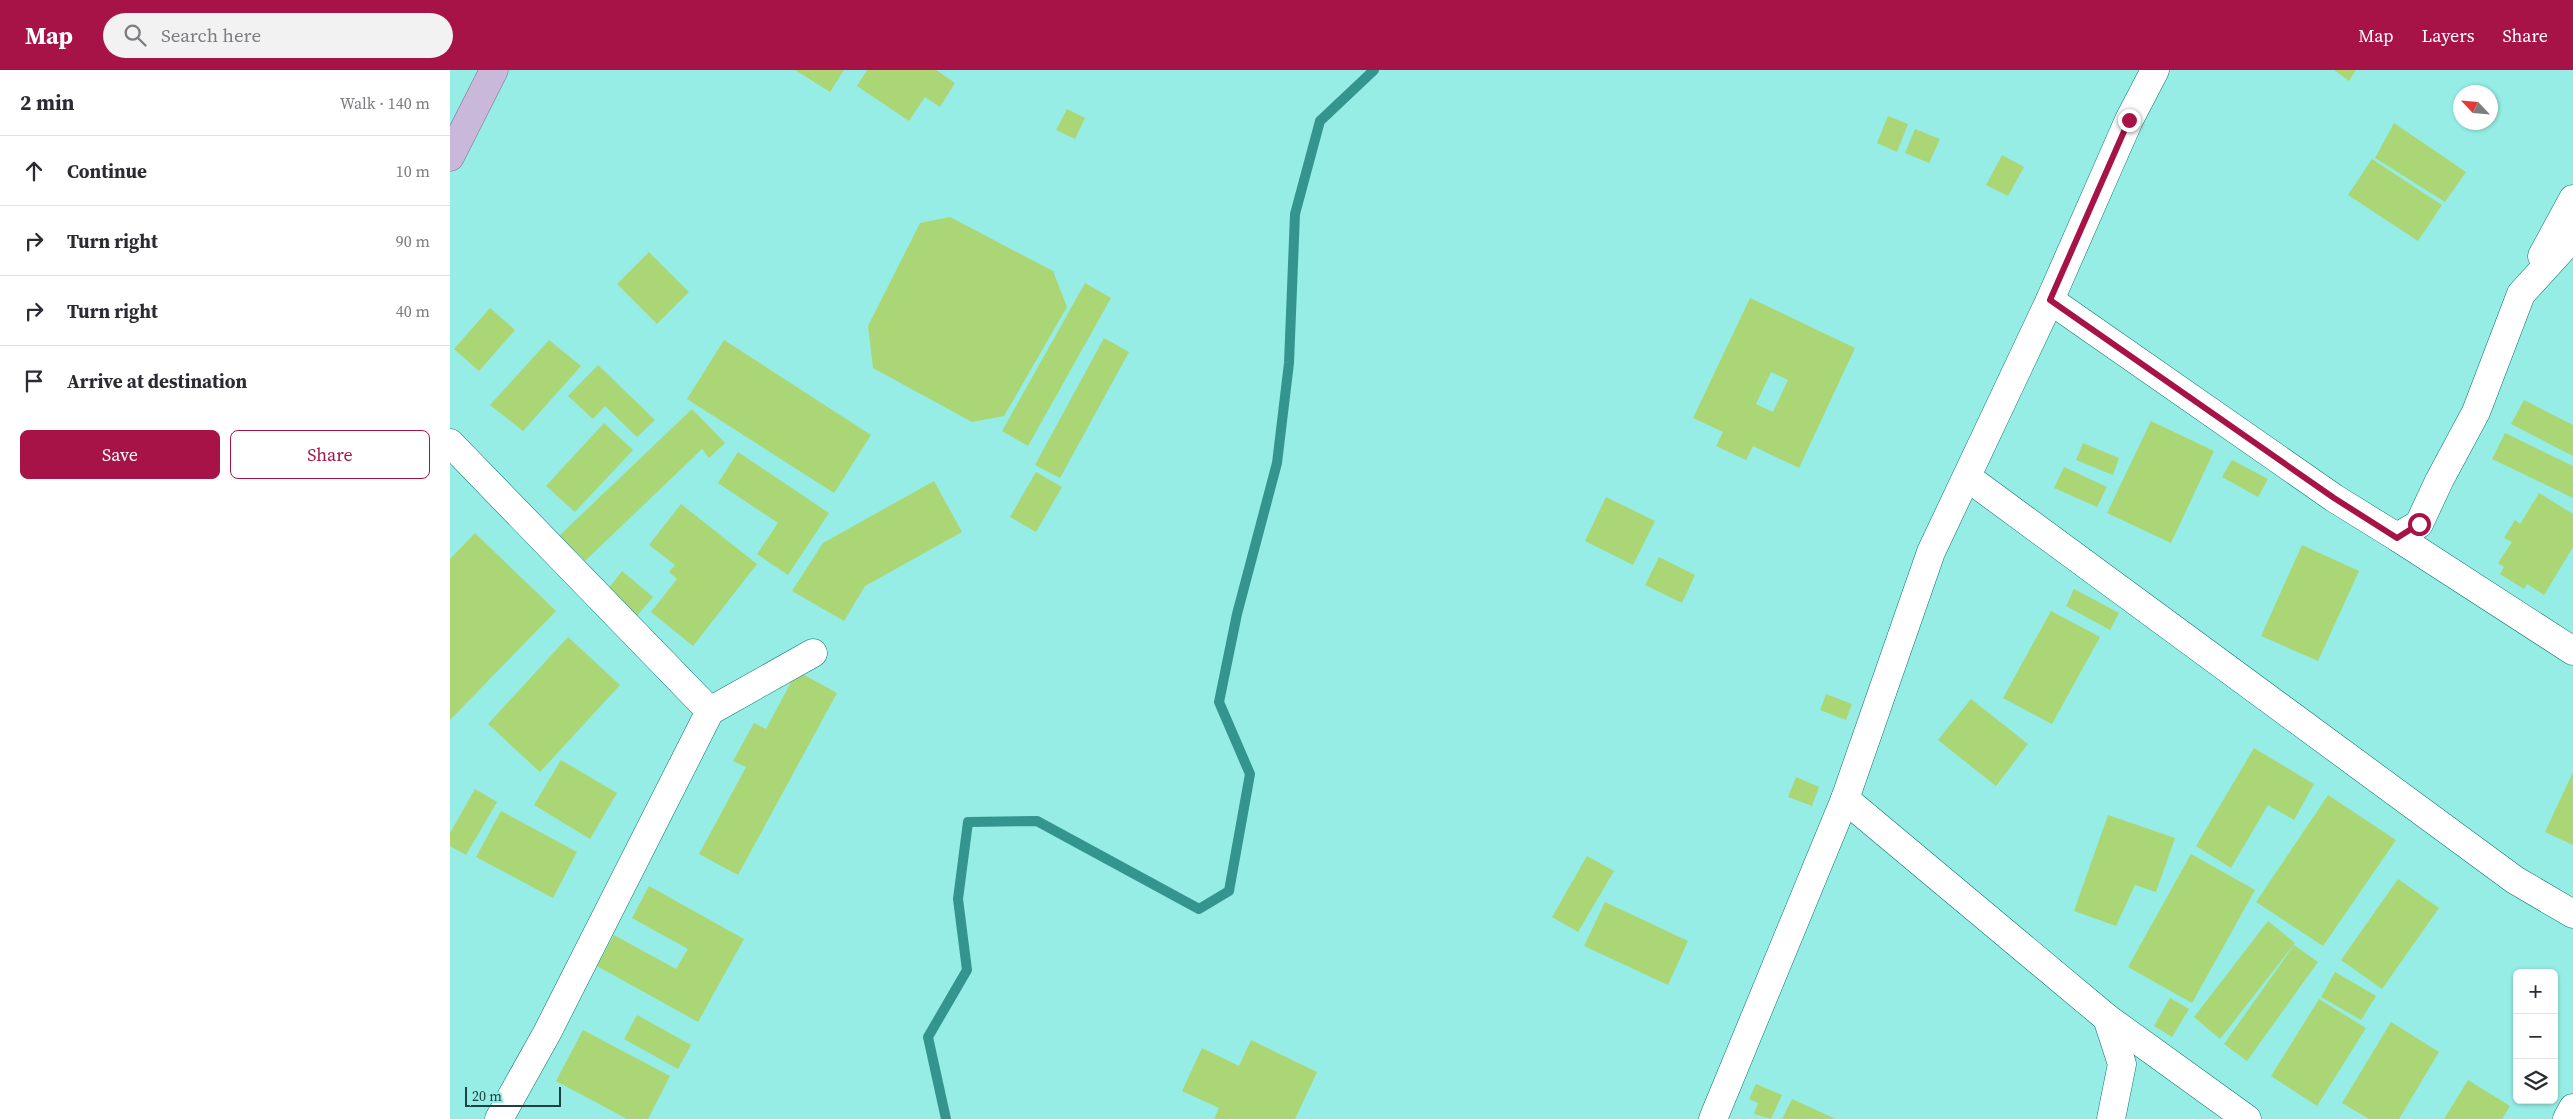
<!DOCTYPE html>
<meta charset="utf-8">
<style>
:root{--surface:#fff;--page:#f2f2f3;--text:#2b2b33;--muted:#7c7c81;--line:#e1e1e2;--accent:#a81347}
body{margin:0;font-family:"Source Serif 4",serif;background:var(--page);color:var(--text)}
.controls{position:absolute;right:15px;bottom:15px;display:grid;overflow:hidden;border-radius:8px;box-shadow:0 1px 4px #0004}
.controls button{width:45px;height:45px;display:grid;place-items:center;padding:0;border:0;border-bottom:1px solid var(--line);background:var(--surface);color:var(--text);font:25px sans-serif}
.compass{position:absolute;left:2003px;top:15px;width:45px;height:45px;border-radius:50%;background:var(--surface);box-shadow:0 1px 4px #0004;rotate:296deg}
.scale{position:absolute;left:15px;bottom:12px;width:96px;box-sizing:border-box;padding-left:5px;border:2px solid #1e423f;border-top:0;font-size:14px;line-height:18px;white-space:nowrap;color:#1e423f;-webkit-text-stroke:4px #96ede5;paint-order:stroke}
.stop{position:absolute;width:15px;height:15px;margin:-11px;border:4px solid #a81347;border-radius:50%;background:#fff}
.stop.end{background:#a81347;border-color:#fff;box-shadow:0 1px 5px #0008}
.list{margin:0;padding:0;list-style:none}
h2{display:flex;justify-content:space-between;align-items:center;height:65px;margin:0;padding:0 20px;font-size:21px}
h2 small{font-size:16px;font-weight:400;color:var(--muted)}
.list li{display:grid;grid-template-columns:32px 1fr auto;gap:15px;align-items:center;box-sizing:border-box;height:70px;padding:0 20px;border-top:1px solid var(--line)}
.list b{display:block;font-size:19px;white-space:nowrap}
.list em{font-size:16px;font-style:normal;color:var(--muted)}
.actions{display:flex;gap:10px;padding:15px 20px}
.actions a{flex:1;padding:11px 0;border:1px solid var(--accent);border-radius:8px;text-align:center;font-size:18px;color:var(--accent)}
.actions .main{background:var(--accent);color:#fff}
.icon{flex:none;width:28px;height:28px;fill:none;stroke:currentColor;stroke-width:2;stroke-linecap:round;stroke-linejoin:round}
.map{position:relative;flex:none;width:2123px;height:1049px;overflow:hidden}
header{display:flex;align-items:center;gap:30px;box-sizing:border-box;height:70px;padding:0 25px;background:var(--accent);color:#fff}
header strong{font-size:24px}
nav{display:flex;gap:28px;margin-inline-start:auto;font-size:18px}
.search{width:350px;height:45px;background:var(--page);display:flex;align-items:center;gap:12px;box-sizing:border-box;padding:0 18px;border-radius:28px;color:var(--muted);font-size:19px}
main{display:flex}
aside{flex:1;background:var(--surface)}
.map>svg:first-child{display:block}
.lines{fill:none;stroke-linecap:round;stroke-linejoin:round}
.stream{stroke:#34958e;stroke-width:10}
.building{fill:#abd675;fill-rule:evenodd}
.minor-casing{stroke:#08726c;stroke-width:29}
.major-casing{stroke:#777094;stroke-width:29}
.minor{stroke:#fff;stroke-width:28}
.major{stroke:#cab8da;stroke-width:28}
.route{stroke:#a81347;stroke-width:6}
</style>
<header>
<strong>Map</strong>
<div class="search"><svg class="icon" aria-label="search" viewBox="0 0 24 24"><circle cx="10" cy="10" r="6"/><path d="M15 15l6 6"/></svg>Search here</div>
<nav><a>Map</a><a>Layers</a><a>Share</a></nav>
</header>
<main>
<aside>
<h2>2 min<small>Walk · 140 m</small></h2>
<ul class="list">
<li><svg class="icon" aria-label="ahead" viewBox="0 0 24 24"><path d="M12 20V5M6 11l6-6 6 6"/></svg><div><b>Continue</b></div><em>10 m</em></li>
<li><svg class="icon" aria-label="right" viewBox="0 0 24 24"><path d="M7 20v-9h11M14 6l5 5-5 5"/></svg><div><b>Turn right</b></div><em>90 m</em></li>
<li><svg class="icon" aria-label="right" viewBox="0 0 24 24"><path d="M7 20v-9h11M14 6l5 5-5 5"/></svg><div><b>Turn right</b></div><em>40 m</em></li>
<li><svg class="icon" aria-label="arrive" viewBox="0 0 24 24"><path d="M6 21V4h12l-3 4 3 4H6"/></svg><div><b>Arrive at destination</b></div></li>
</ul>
<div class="actions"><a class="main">Save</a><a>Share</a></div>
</aside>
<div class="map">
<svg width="2123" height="1049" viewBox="0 0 2123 1049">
<rect width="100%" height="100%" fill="#96ede5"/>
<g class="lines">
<path class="stream" d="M496 1049 478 967 517 900 508 829 518 752 587 751 749 839 779 821 800 704 769 632 787 544 827 393 839 293 845 144 870 51 924 0"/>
</g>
<g class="building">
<path d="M345 0H394L380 22Z"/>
<path d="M417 0H486L505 13 490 37 475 27 459 51 407 16Z"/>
<path d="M1884 0H1906L1899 11Z"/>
<path d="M617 39 635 48 625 69 606 60Z"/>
<path d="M1438 46 1458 54 1447 82 1427 73Z"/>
<path d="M1944 53 2016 102 1995 132 1925 88Z"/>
<path d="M1465 59 1490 69 1479 93 1455 83Z"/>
<path d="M1552 85 1574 97 1558 126 1536 115Z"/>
<path d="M1922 89 1992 135 1968 171 1898 125Z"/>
<path d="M500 147 603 201 617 237 554 346 522 352 423 298 418 256 470 153Z"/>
<path d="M199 182 239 222 207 254 167 214Z"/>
<path d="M635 213 661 228 578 376 552 361Z"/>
<path d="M1300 228 1405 278 1349 398 1303 376 1296 390 1266 376 1273 362 1243 348ZM1321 302 1338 310 1323 342 1306 334Z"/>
<path d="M40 238 65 260 29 301 4 279Z"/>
<path d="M654 268 679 282 610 408 585 395Z"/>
<path d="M99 270 131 296 73 361 40 335Z"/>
<path d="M274 270 421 365 384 423 237 329Z"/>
<path d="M148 295 205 350 187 367 155 336 143 349 118 326Z"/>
<path d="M2074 330 2123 355V386L2061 354Z"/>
<path d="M242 339 275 373 259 388 252 379 135 491 110 465Z"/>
<path d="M1701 351 1764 381 1721 473 1657 443Z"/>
<path d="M154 353 183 380 125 442 96 416Z"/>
<path d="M2055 363 2123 396V428L2042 389Z"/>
<path d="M1633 373 1669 388 1663 405 1626 390Z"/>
<path d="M288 382 379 443 338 505 307 484 328 453 268 413Z"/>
<path d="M1782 390 1818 409 1808 427 1772 407Z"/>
<path d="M1614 397 1657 417 1647 437 1604 418Z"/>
<path d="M586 402 612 417 586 462 560 447Z"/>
<path d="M484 411 512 462 415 516 394 551 342 521 373 473Z"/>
<path d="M2089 423 2123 444V477L2094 525 2077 514 2074 519 2050 504 2054 497 2048 493 2062 472 2054 468 2065 450 2070 454Z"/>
<path d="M1156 427 1205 451 1183 495 1135 471Z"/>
<path d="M231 434 307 494 243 576 201 542 227 509 219 502 225 495 199 475Z"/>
<path d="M25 463 106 541 0 650V489Z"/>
<path d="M1852 475 1909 501 1868 591 1811 566Z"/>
<path d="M1209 487 1245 505 1232 533 1195 515Z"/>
<path d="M172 501 203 527 185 548 155 523Z"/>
<path d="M1624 519 1669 543 1660 560 1616 536Z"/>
<path d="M1601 541 1650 567 1602 654 1553 628Z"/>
<path d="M118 567 170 615 90 702 38 654Z"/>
<path d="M347 601 387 623 288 805 249 784 296 697 283 691 304 653 316 659Z"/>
<path d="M1376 624 1402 634 1396 650 1370 640Z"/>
<path d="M1521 629 1578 674 1546 716 1488 670Z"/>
<path d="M1804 678 1864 714 1844 750 1818 735 1781 798 1746 776Z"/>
<path d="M111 690 167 723 140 769 84 735Z"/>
<path d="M2123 702V775L2095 762Z"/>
<path d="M1346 707 1369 717 1362 736 1338 727Z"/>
<path d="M25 719 47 732 16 785 0 776V763Z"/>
<path d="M1878 725 1946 770 1873 876 1806 832Z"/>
<path d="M51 741 127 782 103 828 26 787Z"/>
<path d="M1658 745 1725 768 1706 822 1685 815 1666 856 1624 841Z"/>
<path d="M1741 784 1805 820 1742 933 1678 897Z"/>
<path d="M1137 786 1164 801 1128 862 1102 847Z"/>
<path d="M1948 809 1989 838 1932 919 1891 890Z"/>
<path d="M199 816 294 869 248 952 147 896 164 865 226 899 238 879 182 848Z"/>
<path d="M1155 832 1238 871 1218 915 1134 876Z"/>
<path d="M1818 851 1845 873 1770 969 1744 947Z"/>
<path d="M1844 875 1868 892 1797 991 1774 974Z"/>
<path d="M1885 902 1926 926 1911 950 1871 927Z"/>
<path d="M1720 928 1739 939 1722 967 1704 956Z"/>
<path d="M1869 929 1916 958 1867 1036 1821 1006Z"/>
<path d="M187 945 241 975 228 999 174 969Z"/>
<path d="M1941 952 1989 982 1949 1049H1919L1892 1033Z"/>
<path d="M133 960 220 1006 198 1049H177L106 1011Z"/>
<path d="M801 970 867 1002 845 1049H764L769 1038 732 1021 752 978 789 996Z"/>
<path d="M2018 1010 2060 1036 2052 1049H1994Z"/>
<path d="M1306 1014 1332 1025 1321 1049 1304 1044 1308 1033 1299 1029Z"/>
<path d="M1342 1029 1386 1049H1332Z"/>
</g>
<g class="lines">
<g class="minor-casing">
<g id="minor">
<path d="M2092 186 2123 129"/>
<path d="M1600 230 1884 428 1947 467 1969 454 1989 411 2026 342 2071 224 2123 167"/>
<path d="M0 373 260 641"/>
<path d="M1517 407 2065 810 2123 844"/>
<path d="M1947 467 2123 581"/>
<path d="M1395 729 1657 948 1797 1049"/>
<path d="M1657 948 1672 994 1661 1049"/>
<path d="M49 1049 97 963 260 641 363 583"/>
<path d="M1263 1049 1395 729 1481 482 1600 230 1679 50 1705 0"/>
<path d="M2117 1049 2123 1038"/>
</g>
</g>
<g class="major-casing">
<path id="major" d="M0 87 44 0"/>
</g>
<use href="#minor" class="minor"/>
<use href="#major" class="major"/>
</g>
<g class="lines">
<path class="route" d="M1679 50 1600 230 1884 428 1947 468 1969 454"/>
</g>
</svg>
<div class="controls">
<button>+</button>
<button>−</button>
<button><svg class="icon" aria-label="layers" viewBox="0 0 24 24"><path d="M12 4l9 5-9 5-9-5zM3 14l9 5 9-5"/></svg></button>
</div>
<svg class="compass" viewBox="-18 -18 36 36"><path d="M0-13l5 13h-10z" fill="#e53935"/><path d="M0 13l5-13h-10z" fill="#7c7c81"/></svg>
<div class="scale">20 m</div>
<div class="stop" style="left:1969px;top:454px"></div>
<div class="stop end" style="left:1679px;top:50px"></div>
</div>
</main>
